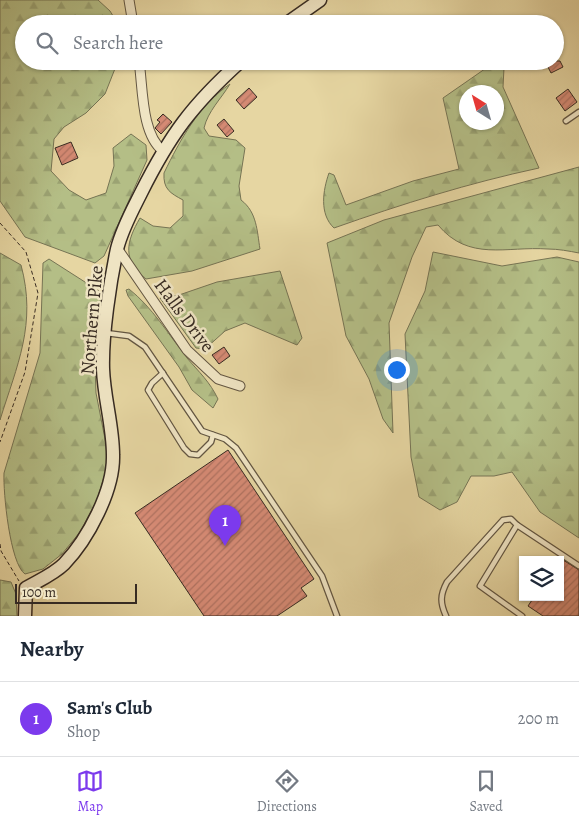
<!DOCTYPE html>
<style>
:root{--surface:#fff;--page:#f6f6f7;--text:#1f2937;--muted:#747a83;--line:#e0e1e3;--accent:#7c3aed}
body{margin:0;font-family:Alegreya,serif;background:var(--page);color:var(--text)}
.controls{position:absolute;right:15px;bottom:15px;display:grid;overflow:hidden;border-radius:0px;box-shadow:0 1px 4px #0004}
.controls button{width:45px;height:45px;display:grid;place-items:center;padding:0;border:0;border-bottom:1px solid var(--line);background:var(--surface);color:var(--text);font:25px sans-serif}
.compass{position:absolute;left:459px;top:85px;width:45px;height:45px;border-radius:50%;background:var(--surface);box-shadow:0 1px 4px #0004;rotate:323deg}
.scale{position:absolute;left:15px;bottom:12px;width:122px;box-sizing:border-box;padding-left:5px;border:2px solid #372b22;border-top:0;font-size:14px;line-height:18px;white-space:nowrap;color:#372b22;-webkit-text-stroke:4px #efe4c3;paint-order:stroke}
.you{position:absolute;left:396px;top:369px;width:18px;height:18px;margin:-12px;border:4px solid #fff;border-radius:50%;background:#1a73e8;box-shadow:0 0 0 8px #1a73e833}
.badge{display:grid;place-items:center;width:32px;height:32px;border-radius:50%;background:var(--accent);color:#fff;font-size:16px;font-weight:700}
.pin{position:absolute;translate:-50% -41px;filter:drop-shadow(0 1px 2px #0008)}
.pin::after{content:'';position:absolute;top:26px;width:18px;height:15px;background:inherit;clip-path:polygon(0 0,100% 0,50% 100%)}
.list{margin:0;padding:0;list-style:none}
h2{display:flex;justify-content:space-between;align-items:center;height:65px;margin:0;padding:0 20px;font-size:21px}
h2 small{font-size:16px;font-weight:400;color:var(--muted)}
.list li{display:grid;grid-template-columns:32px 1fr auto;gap:15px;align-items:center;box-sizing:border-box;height:75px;padding:0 20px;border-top:1px solid var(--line)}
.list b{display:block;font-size:19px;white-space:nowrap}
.list p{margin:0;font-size:16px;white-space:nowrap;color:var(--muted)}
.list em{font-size:16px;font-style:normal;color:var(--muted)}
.icon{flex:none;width:28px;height:28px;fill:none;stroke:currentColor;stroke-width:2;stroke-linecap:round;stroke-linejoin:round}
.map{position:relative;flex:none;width:579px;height:616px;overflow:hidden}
.search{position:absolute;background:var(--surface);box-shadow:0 1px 4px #0004;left:15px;right:15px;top:15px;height:55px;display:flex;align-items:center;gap:12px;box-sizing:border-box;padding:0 18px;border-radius:28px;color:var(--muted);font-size:19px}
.sheet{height:140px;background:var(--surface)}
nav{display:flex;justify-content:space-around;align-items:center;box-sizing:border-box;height:70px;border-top:1px solid var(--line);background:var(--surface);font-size:14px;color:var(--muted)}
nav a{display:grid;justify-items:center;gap:2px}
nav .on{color:var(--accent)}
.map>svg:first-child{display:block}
.forest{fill:url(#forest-firs);stroke:#767454;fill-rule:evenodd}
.building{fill:url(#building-hatch);stroke:#372b22}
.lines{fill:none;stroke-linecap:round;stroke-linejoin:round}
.lane-casing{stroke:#635642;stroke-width:7}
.street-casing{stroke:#635642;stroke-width:11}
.secondary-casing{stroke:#372b22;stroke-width:15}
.path{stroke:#372b22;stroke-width:1;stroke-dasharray:4 2.5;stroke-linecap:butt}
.lane{stroke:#efe4c3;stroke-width:4.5}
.street{stroke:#efe4c3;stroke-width:9}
.secondary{stroke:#efe4c3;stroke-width:12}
.labels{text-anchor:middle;stroke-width:5;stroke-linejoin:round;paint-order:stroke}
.street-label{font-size:19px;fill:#372b22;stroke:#efe4c3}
</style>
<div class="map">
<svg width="579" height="616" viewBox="0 0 579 616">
<defs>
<pattern id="forest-firs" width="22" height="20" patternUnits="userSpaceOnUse" patternTransform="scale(1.25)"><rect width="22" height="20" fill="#b4be86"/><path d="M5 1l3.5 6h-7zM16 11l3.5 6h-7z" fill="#9ba373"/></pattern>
<pattern id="building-hatch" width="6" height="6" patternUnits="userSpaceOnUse" patternTransform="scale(1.25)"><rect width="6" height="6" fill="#d58a74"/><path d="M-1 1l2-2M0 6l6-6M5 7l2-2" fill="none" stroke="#ae715f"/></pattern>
</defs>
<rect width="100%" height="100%" fill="#e6d6a2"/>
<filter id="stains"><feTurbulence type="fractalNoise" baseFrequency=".004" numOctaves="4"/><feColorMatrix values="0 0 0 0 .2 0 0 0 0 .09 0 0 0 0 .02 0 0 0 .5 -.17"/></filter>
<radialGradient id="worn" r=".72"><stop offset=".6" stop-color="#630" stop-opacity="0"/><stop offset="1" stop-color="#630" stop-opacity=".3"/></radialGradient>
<g class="forest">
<path d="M0 0H98L110 11 118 24H24V61H118L105 94 86 113 64 127 54 139 51 171 69 190 86 200 106 193 114 166 113 148 131 134 146 145 147 160 104 256 95 263 25 237 0 201Z"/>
<path d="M492 64 504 68 503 87 539 168C469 183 402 204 334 228 319 214 323 190 329 173L334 175 346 205 413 181 459 169 443 98ZM466 92H496V122H466Z"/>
<path d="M230 84C221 99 208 111 204 128L209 136 236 140 245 148 239 186 241 200C257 212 257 231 260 249L192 271 146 279C122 260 126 242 140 218L153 226 170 228 183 216V200C170 193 163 189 164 173 180 140 199 105 230 84Z"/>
<path d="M579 167V253C569 251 558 249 548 249 506 246 469 262 438 225L426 227 412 257 389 323 393 433 383 419 369 379 346 336 327 243 384 220Z"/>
<path d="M433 252 502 266 557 257 579 262V538L540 512 512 472 494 476H471L457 502 440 510 419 497 411 457 405 334 425 291Z"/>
<path d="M0 253 21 265C37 324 17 365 0 420Z"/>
<path d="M49 259 99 291 101 307 94 341 96 393 105 439 108 464 97 500 80 532 62 554 43 569 25 574C10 564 3 492 4 473L40 353 43 263Z"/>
<path d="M280 271 302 338 297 345 245 323 225 331 205 349 196 348 160 298 179 295 217 282Z"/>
<path d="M129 289C152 307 169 335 187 358 199 372 210 382 218 399L213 408 192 390 179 367 128 296 126 290Z"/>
<path d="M0 580 11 582 16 594 17 616H0Z"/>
</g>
<g class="building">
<path d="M545 61H560L563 67 551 73Z"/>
<path d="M249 88 257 97 244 109 236 100Z"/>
<path d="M568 89 577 102 565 111 556 98Z"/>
<path d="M163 114 172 122 161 134 155 128 160 122 157 120Z"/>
<path d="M224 119 234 131 227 137 217 125Z"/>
<path d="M71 142 78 158 62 165 55 148Z"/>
<path d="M224 347 230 356 219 364 212 355Z"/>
<path d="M228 450 314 579 301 588 307 596 277 616H204L135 513Z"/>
<path d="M560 558 579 570V616H543L528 606 534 597H560Z"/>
</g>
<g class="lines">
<g class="lane-casing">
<g id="lane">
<path d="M566 121 579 112"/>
<path d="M106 333 129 336 145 347 202 431 225 439 236 448 322 576 337 616"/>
<path d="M163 373 152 383 148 390 184 448 190 454 198 455 211 442 213 435"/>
<path d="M517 525 579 566"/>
<path d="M446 616C440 603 440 595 447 582L503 520 511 519 517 525 480 586 522 616"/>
</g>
</g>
<g class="street-casing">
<g id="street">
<path d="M129 0 133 24"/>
<path d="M139 61C143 87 141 134 163 151"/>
<path d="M117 248 187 350 218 379 240 386"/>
</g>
</g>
<g class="secondary-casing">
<g id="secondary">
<path d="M286 24 320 0"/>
<path d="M25 616 26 588C38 581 54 574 64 564 88 539 114 490 113 455 113 426 104 398 103 369 102 335 110 282 117 249 122 229 132 211 141 193 170 135 192 105 241 61"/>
</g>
</g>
<g class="path">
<path d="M0 223 26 252 38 293 25 372 0 442"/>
<path d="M0 544 1 551 19 581"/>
</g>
<use href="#lane" class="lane"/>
<use href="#street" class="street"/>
<use href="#secondary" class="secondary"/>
</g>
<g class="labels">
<g class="street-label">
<text transform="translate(185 315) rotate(53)" y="7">Halls Drive</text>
<text transform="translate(91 320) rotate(-85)" y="7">Northern Pike</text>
</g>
</g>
<rect width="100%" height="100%" filter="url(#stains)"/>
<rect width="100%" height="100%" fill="url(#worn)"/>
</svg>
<div class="controls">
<button><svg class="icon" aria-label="layers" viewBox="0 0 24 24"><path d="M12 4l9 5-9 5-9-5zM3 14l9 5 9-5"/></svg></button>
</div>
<svg class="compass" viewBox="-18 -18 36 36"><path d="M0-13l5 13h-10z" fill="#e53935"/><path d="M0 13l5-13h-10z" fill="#747a83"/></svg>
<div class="scale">100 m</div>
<div class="you"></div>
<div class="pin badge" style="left:225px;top:546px">1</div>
<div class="search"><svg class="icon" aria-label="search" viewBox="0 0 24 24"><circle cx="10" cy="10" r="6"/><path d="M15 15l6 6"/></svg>Search here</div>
</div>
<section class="sheet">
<h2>Nearby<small></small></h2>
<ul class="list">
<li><span class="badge">1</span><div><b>Sam's Club</b><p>Shop</p></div><em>200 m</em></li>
</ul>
</section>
<nav>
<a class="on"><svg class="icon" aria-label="map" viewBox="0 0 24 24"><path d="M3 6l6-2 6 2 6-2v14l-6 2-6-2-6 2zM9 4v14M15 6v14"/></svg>Map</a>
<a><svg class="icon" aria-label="directions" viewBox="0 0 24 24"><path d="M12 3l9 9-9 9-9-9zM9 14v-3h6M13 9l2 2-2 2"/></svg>Directions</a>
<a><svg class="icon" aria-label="saved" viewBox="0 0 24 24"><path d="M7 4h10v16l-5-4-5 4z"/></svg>Saved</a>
</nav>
